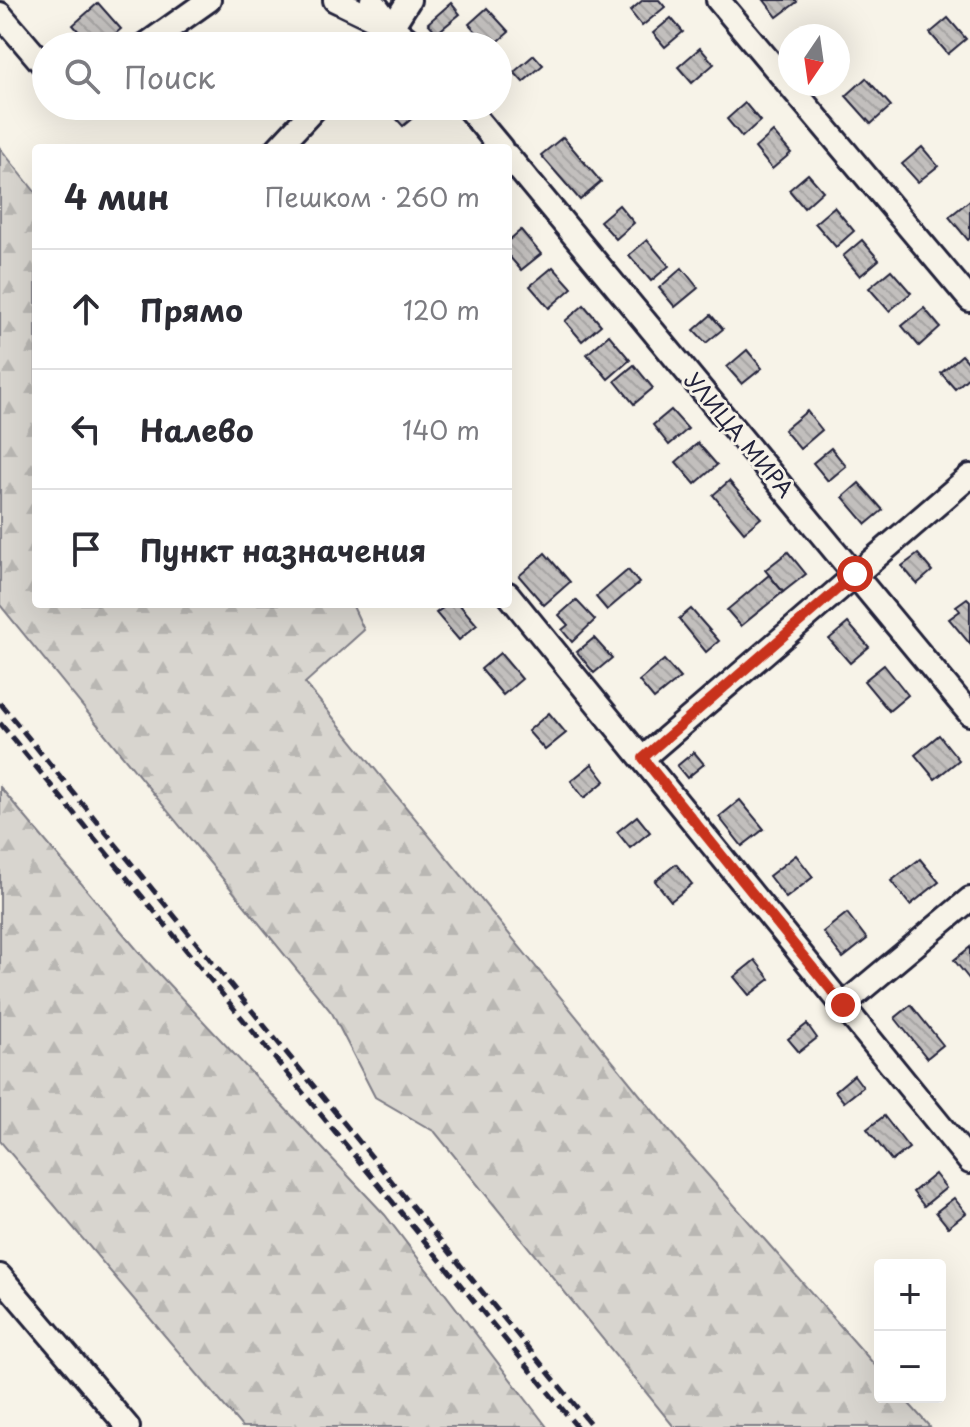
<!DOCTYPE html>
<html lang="ru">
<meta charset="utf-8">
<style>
:root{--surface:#fff;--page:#f7f7f7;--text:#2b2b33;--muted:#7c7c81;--line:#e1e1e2}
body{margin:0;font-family:"Playpen Sans",sans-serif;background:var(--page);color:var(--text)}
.controls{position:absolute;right:24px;bottom:24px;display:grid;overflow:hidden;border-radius:8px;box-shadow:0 8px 32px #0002}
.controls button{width:72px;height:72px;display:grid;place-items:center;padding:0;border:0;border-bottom:2px solid var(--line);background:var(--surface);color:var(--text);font:40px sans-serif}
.compass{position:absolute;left:778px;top:24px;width:72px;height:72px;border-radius:50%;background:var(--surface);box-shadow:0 8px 32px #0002;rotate:193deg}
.stop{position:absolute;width:24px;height:24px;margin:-18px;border:6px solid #c8321e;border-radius:50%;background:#fff}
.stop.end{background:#c8321e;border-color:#fff;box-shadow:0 2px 8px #0008}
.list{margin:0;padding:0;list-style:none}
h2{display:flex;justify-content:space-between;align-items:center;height:104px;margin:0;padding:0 32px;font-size:34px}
h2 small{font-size:26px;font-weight:400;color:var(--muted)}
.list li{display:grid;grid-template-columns:52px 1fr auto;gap:24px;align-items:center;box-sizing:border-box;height:120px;padding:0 32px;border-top:2px solid var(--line)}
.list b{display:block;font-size:30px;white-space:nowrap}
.list em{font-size:26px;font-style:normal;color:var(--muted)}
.icon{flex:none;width:44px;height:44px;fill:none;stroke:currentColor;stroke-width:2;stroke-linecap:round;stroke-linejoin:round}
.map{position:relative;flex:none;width:970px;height:1427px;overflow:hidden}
.search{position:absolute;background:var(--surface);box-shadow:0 8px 32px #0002;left:32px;top:32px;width:480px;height:88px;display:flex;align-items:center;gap:20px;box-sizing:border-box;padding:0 28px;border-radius:44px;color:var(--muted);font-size:30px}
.panel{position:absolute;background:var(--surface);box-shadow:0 8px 32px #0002;left:32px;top:144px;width:480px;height:464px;border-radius:8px}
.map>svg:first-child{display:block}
.forest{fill:url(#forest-firs);stroke:#7d7c85;stroke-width:2}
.building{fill:url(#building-back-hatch);stroke:#22223b;stroke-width:2}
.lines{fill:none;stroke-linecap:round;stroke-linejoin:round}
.minor-casing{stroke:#22223b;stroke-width:28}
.minor{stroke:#f7f3e8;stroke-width:22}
.rail{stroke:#22223b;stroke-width:5;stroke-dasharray:12 6;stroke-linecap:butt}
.route{stroke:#c8321e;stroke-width:10}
.labels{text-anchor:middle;stroke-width:6;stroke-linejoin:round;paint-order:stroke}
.street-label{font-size:22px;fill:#22223b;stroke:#f7f3e8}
</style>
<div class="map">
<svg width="970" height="1427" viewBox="0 0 970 1427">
<defs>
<pattern id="forest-firs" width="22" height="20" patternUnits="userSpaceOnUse" patternTransform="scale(2)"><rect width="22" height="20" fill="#d8d5cf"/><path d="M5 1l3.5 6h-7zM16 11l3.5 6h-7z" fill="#b9b7b3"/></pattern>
<pattern id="building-back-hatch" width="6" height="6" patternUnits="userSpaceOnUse" patternTransform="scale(2)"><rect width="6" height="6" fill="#c2bfbd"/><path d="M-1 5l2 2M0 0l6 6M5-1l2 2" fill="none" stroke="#a6a4a3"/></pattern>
</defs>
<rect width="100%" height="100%" fill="#f7f3e8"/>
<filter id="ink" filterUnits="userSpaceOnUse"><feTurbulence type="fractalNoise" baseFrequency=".0125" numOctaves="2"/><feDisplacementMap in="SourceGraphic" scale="16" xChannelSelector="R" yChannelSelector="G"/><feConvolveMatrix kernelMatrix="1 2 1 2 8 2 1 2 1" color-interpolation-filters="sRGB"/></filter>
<g filter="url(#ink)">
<g class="forest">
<path d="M0 148 36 193V604H352L364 630 305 683 671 1133 880 1371V1397H903L930 1427H674L435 1132 375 1097 332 1013 0 605Z"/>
<path d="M0 787 144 958 385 1215 547 1427H242L0 1141Z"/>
</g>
<g class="building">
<path d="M643 0H659L665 7 642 26 630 11Z"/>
<path d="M764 0H796L797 2 777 17Z"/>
<path d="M98 3 121 29 101 46H91L73 25Z"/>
<path d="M451 3 460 14 437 33 428 23Z"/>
<path d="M487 8 509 32 493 46H489L469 24Z"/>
<path d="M671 18 683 32 665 47 653 33Z"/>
<path d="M948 18 966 39 948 54 930 33Z"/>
<path d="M700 48 714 64 692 83 678 67Z"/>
<path d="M534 55 543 65 523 82 514 72Z"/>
<path d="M866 78 891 106 871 124 846 96Z"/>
<path d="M745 103 760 121 742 137 727 119Z"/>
<path d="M385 106H416L421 111 403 126Z"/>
<path d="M773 132 791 153 772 169 755 148Z"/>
<path d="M563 137 601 182 580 200 541 155Z"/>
<path d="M922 147 938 166 918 182 902 164Z"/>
<path d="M808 174 823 191 804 208 789 190Z"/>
<path d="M970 200V238L968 240 949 217Z"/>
<path d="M619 205 634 223 616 239 600 221Z"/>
<path d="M834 207 854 231 836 247 815 223Z"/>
<path d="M521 230 541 254 521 270 508 255V241Z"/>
<path d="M647 240 669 266 651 281 629 255Z"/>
<path d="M862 240 879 260 860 276 843 256Z"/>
<path d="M553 267 572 288 549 308 530 286Z"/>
<path d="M682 268 698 288 675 307 659 288Z"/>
<path d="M891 270 911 293 889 311 869 288Z"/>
<path d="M584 305 601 325 582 341 565 321Z"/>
<path d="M924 308 940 327 919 346 902 326Z"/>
<path d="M711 315 723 329 706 343 694 330Z"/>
<path d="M609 335 630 360 608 379 587 354Z"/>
<path d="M747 350 762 368 742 384 727 367Z"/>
<path d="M962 355 970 364V376L955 389 941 373Z"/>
<path d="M634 365 653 388 634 404 615 381Z"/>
<path d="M671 410 688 429 669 445 653 425Z"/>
<path d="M807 411 822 430 800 449 784 430Z"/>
<path d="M698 443 717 465 695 484 676 462Z"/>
<path d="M831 448 846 466 828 481 813 463Z"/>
<path d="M729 481 761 518 744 532 713 495Z"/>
<path d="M859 483 883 510 866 524 843 497Z"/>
<path d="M788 552 806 574 783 592 765 570Z"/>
<path d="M545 553 570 582 544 605 519 576Z"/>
<path d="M918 554 932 571 917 584 902 566Z"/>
<path d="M628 570 639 583 607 610 596 597Z"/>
<path d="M769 575 783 592 741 626 727 610Z"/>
<path d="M967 598 970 601V644L949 619 960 611 956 606Z"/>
<path d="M576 600 595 620 572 642 562 630 568 625 559 615Z"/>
<path d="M448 604H459L477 625 459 640 436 613Z"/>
<path d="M691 609 719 641 706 652 679 619Z"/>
<path d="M848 623 869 647 850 663 829 639Z"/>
<path d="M594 638 612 658 594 673 577 652Z"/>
<path d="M500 653 522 679 503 695 481 669Z"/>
<path d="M664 660 680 678 654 699 639 681Z"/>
<path d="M884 665 908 695 889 711 864 681Z"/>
<path d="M549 713 566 733 545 750 528 731Z"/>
<path d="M939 735 959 760 935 779 915 755Z"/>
<path d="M694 752 704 764 687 778 677 766Z"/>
<path d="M592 764 605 781 584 798 571 781Z"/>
<path d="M740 800 764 829 742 846 719 817Z"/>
<path d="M637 816 650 832 630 848 617 832Z"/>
<path d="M796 855 813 877 786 898 769 876Z"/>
<path d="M920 859 939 882 910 905 891 881Z"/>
<path d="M676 864 692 884 671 901 655 881Z"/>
<path d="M847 913 867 939 843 958 823 932Z"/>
<path d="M970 947V980L954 960Z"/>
<path d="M755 960 770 979 749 995 734 977Z"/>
<path d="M911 1005 943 1045 927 1058 895 1018Z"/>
<path d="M807 1024 817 1038 799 1052 788 1039Z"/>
<path d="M854 1075 863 1087 844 1102 835 1091Z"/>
<path d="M884 1116 909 1148 892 1161 867 1129Z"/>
<path d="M935 1174 946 1188 924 1206 913 1192Z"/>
<path d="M954 1198 966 1213 948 1227 936 1212Z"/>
</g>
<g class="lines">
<g class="minor-casing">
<g id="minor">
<path d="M335 0 387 25"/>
<path d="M372 0 392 27 416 46"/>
<path d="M718 0 970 300"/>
<path d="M0 14 46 68"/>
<path d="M144 46 209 0"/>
<path d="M374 46 392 27 409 0"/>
<path d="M466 106 501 148"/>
<path d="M278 148 317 106"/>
<path d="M508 156 970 714"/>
<path d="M508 594 970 1162"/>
<path d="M643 758 970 476"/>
<path d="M843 1005 970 899"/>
<path d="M0 1276 128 1427"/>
</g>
</g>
<use href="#minor" class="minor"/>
<g class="rail">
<path d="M0 703 593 1427"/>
<path d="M0 723 577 1427"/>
</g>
</g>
</g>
<g class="lines" filter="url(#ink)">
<path class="route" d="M843 1005 643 758 855 574"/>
</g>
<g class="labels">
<g class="street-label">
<text transform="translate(739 435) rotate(50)" y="8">УЛИЦА МИРА</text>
</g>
</g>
</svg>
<div class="controls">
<button>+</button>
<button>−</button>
</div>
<svg class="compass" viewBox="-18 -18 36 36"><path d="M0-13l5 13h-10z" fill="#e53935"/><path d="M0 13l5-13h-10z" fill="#7c7c81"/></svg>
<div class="stop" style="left:855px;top:574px"></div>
<div class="stop end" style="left:843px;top:1005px"></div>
<div class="search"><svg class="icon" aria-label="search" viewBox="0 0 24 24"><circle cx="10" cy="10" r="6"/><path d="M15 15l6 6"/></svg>Поиск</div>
<section class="panel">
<h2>4 мин<small>Пешком · 260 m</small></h2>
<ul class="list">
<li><svg class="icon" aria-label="ahead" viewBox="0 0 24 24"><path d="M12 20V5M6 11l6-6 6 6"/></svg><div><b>Прямо</b></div><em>120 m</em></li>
<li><svg class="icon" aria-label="left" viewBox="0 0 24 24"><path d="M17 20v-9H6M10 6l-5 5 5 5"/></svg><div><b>Налево</b></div><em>140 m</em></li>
<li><svg class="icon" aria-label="arrive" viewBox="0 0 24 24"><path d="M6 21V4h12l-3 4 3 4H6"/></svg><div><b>Пункт назначения</b></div></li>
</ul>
</section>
</div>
